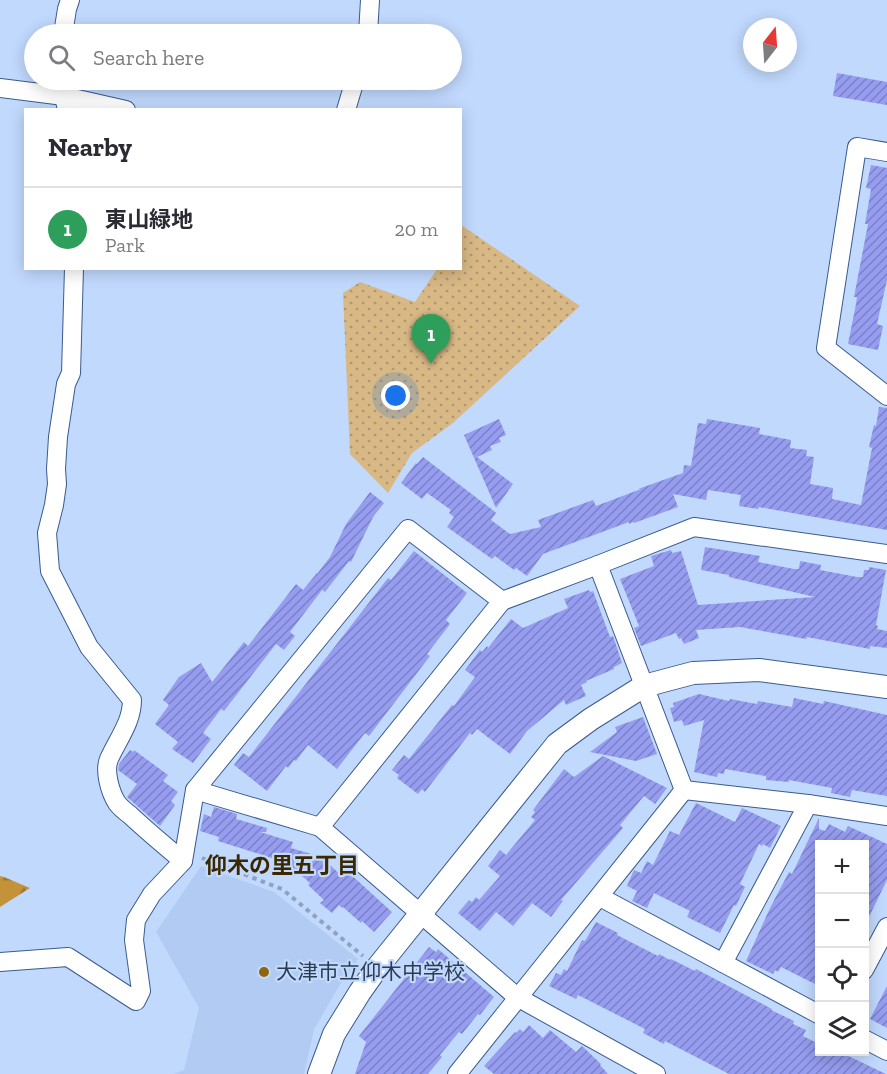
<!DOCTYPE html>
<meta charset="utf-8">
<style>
:root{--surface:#fff;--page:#f7f7f7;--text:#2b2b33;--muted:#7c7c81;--line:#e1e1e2;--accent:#8f650c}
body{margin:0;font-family:"Zilla Slab","Noto Sans JP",serif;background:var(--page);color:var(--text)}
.controls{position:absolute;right:18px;bottom:18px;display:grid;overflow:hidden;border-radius:0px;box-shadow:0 3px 15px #0003}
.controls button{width:54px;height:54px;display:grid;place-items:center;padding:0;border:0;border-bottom:2px solid var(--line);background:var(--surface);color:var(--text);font:30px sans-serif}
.compass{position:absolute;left:743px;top:18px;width:54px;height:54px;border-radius:50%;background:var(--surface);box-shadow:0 3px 15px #0003;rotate:17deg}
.you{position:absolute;left:396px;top:396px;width:21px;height:21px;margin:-15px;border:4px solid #fff;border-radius:50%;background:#1a73e8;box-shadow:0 0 0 9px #1a73e833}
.badge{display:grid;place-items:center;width:39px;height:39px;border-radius:50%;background:var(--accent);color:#fff;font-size:20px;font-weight:700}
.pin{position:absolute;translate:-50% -50px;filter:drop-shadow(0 2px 3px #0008)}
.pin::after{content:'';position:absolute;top:32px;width:21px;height:18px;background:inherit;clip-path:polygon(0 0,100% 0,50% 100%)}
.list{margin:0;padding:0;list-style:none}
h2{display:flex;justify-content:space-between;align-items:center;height:78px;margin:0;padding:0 24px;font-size:26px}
h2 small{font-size:20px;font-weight:400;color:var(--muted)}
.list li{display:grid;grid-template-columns:39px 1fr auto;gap:18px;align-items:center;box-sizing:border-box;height:84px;padding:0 24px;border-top:2px solid var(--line)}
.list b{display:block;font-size:22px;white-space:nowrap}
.list p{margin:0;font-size:20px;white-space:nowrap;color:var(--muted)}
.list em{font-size:20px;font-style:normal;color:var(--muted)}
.icon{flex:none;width:33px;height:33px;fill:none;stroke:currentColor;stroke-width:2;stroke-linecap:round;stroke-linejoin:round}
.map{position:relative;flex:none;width:887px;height:1074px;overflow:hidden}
.search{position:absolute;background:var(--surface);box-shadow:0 3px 15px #0003;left:24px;top:24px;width:438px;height:66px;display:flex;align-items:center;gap:15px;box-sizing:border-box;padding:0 21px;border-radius:33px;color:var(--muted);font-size:22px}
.panel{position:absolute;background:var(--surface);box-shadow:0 3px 15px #0003;left:24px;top:108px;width:438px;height:162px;border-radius:0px}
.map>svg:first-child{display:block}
.built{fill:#b1cbf2}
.forest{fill:url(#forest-firs)}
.park{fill:url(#park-dots)}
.building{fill:url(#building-hatch)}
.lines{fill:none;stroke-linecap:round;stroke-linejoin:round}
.minor-casing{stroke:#3a5b90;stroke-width:20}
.tertiary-casing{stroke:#3a5b90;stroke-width:24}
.path{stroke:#8ea3c3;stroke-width:4;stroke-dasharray:4.5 4.5;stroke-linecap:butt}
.minor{stroke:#fff;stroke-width:18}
.tertiary{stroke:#fff;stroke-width:22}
.poi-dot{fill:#8f650c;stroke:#c1d9fd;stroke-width:2}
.labels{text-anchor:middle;stroke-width:4.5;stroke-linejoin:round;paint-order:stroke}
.poi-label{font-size:21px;fill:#2c3c54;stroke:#c1d9fd;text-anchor:start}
.neighbourhood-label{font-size:22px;font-weight:bold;fill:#3b2800;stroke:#c1d9fd}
</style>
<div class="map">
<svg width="887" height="1074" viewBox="0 0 887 1074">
<defs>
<pattern id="forest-firs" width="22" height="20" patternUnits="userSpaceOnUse" patternTransform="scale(1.5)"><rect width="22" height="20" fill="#c49339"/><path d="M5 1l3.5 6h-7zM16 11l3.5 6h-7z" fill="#9f7933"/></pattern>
<pattern id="park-dots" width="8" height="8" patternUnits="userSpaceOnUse" patternTransform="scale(1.5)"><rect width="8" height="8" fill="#d8b885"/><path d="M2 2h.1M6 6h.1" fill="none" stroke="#af976f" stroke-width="1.8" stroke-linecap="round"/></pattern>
<pattern id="building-hatch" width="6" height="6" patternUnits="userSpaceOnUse" patternTransform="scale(1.5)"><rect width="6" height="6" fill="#969df0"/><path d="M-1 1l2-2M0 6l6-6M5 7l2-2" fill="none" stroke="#7b81c5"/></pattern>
</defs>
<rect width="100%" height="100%" fill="#c1d9fd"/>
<path class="built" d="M201 866 274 892 358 959 339 986 314 1030 304 1074H174L184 1070 199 1008 156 932Z"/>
<path class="forest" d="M0 876 4 877 30 888 0 907Z"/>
<path class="park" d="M461 225 580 306 453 423 412 453 388 493 350 454 343 293 360 282 415 302 437 269 460 268Z"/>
<g class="building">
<path d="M837 73 887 82V105L833 96Z"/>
<path d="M871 165 887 168V280L877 324 883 326 878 350 848 344 856 304 857 297H854L868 224H865L871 189 866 188Z"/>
<path d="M879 407 887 408V530L759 507 758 509 739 506 741 495 708 490 706 500 673 494 678 507 634 523 633 522 629 524V522L543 554 527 576 516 568 514 570 495 556 492 559 447 527 454 517 449 513 451 510 427 493 422 499 401 483 416 463 417 464 423 457 494 511 496 513 491 520 510 534 541 527 538 520 593 500 596 506 641 489H638L683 473 684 465 691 466 698 423 706 424 707 419 760 428 759 434 791 440 790 448 807 450 806 456 814 457 810 484 833 488 832 499 861 505 872 448 869 447 874 425 876 426Z"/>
<path d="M499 419 506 435 499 438 501 442 490 446 492 450 477 457 513 484 496 508 464 435Z"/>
<path d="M370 492 384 503 373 517 351 562 349 561 325 592 322 590 290 632 295 636 284 650 276 644 224 711 221 709 203 733 211 739 193 763 172 749 178 742 155 724 169 705 163 700 179 677 201 663 212 682 244 642 248 646 296 584 303 590 317 573V574L330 557 346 524Z"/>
<path d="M705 547 760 556 758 562 794 569H799L800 561 821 565 820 570 857 577H863L864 570H869V567L886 570 876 625 878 626 877 629 887 631V648L870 646V649L807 637 806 639 790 636 740 627 696 630 699 638 684 644 681 638 679 639 676 633 641 646 634 628 639 626 620 579 654 566 651 556 671 550 672 553 681 551 698 605 815 597 729 577V575L701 570Z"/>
<path d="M414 551 467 593 446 620 450 624 427 654 430 656 369 736 365 733 337 769 308 745 296 761 294 760 288 768 286 766 267 791 234 765 243 753 249 757 388 578 391 580Z"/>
<path d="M589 590 590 592 593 591 610 637 613 636 622 663 614 667V669L586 681 587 682 581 685 586 696 566 705 564 700 527 731 510 754 477 729 472 735 470 733 425 792 422 789 418 794 397 778 399 775 392 770 404 755 409 759 452 705 454 706 475 677 465 670 480 650 482 652 487 646 488 648 511 619 523 628 568 608 564 599Z"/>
<path d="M699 694 729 701 730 699 757 704 758 701 792 707 794 698 823 704 824 701 887 715V796L852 790 850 797 831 793 832 788 789 780V782L766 780V776L725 769 724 774 718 773 717 777 694 772 704 720 684 726 682 720 674 722 670 708 674 707 673 703Z"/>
<path d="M643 717 657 754 636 761 590 752 617 732 615 727Z"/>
<path d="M130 750 133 752 134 750 168 775 163 781 178 792 171 801 175 805 160 826 127 797 137 784 118 770 119 764Z"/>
<path d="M603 756 667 788 655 804 644 796 620 825 623 828 561 900 563 901 551 917 532 903 513 926 496 912 480 931 458 913 469 900 472 902 476 897 479 900 500 876 488 866 500 850 506 855 535 820 531 817 535 812 533 810 564 769 574 777Z"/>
<path d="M696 803 735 822 742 808 781 826 770 848 763 844 762 846 759 844 740 884 745 887 736 906 734 905 720 933 687 917 690 911 654 893 647 908 632 901 637 891 627 886 634 870 641 873 647 861 653 865 670 831 679 835Z"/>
<path d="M214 807 237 814 236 819 267 828 266 832H260L293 842 291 848 321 857 342 876 347 871 392 912 374 932 362 921 361 923 343 907 342 908 339 905 332 913 320 903 324 900 308 885 310 883 292 867 274 862 275 859 218 841 219 837 200 831 204 814 211 817Z"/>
<path d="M819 818V829L825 831 829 824 845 832 848 826 887 844V880L864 927V844H819V986L781 967 778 972 775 970 773 974 746 961 770 908 789 872 792 874Z"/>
<path d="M596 922 618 933 617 935 658 956 659 954 670 960 671 959 695 971 696 969 772 1009 771 1010 794 1021 793 1024 806 1030 803 1036 819 1044V1052H840L886 1074H729L665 1041 664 1044 643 1033 645 1029 578 995 576 999 549 986 556 973 561 975 564 969 567 971 582 940 585 941Z"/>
<path d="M429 947 436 952 438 949 494 997 480 1015 478 1014 462 1034 459 1032 440 1055 442 1057 428 1074H355L366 1042 359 1036Z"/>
<path d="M887 986V1028L870 1019Z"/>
<path d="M529 1025 543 1038 550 1030 576 1052 582 1046 601 1064 600 1065 608 1074H494L484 1066 515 1032 516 1033 520 1029 523 1032Z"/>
</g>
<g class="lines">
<g class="minor-casing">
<g id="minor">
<path d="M63 34 67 9 70 0"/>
<path d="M368 34 370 0"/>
<path d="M63 80 64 96 67 110"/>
<path d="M0 88 64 96 126 110"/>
<path d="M346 110 355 80"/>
<path d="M887 152 857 147 826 348 887 396"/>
<path d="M598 565 684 790"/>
<path d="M502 601 408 529 195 790 320 827 517 997 656 1074"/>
<path d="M684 790 808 804 887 816"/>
<path d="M320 827 502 601 598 565 694 527 887 554"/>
<path d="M183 861 195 790"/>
<path d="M600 897 820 1015"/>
<path d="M0 962 68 957 136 1001 141 991 134 940 136 920 152 894 183 861C165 846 147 831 130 815 126 812 120 807 117 803 110 792 104 771 109 759 118 739 132 722 132 700L89 647 50 571 47 533 54 505 57 484 56 469 58 437 66 384 71 373 74 268"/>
<path d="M723 963 808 804"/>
<path d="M864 970 887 927"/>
<path d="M864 1039 887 1051"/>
<path d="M457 1074 684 790"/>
</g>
</g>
<g class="tertiary-casing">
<path id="tertiary" d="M319 1074 334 1034 360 992 377 968 557 744 591 719 644 686 693 673 759 670 887 687"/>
</g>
<path class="path" d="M202 858 282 889 363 956"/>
<use href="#minor" class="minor"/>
<use href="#tertiary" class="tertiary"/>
</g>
<circle class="poi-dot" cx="264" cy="972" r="6"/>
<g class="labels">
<g class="poi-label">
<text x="276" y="979">大津市立仰木中学校</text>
</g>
<g class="neighbourhood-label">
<text x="282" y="873">仰木の里五丁目</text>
</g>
</g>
</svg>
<div class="controls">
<button>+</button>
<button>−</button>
<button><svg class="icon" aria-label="locate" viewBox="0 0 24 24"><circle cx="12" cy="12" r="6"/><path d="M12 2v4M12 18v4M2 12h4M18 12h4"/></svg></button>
<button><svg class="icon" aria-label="layers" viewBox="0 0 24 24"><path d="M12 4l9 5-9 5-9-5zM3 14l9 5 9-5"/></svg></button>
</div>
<svg class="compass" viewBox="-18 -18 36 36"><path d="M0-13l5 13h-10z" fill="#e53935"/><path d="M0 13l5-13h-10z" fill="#7c7c81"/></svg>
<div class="you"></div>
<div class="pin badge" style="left:431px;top:364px;background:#2e9e5b">1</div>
<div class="search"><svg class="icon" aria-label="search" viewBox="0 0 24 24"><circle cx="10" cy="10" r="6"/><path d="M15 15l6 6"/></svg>Search here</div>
<section class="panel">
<h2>Nearby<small></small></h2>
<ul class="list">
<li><span class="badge" style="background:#2e9e5b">1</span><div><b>東山緑地</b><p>Park</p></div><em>20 m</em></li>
</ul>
</section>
</div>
